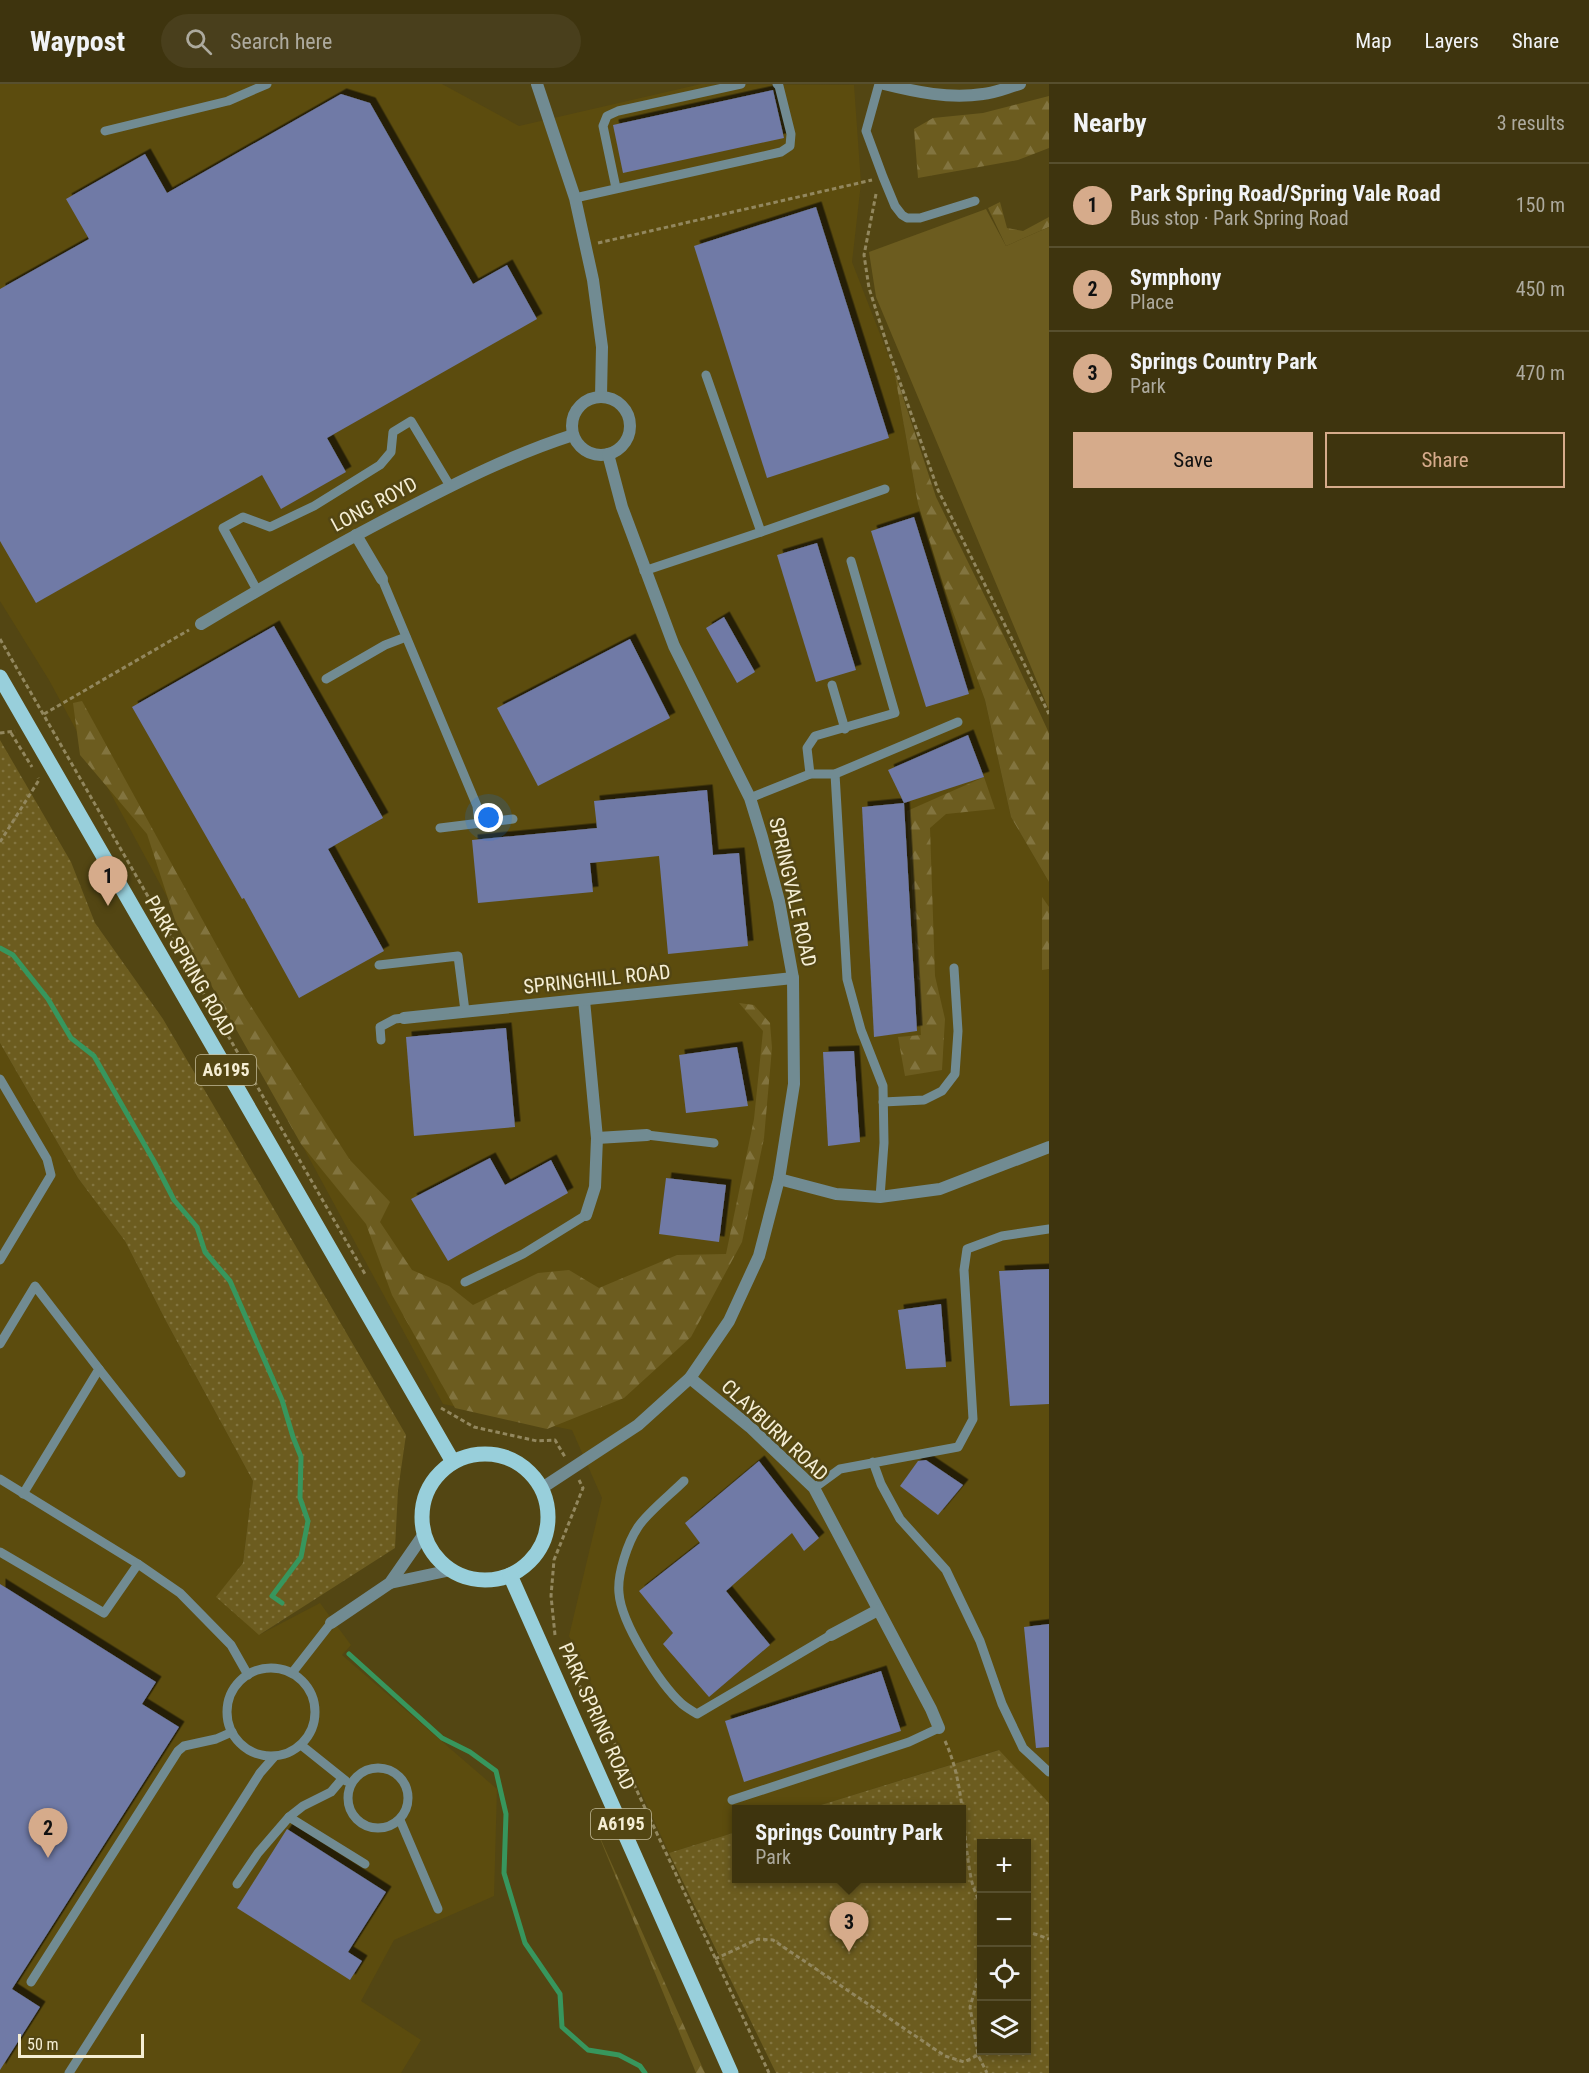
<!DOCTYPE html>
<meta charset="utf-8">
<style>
:root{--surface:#3e340e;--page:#493f1c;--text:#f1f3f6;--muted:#adaa9e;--line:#574f2e;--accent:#d6ab8b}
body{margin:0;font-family:"Roboto Condensed",sans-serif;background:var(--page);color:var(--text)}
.controls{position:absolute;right:18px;bottom:18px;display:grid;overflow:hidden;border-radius:0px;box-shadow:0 3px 9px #0003}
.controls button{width:54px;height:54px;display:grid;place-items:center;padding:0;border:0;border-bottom:2px solid var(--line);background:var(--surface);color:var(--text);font:30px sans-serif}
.scale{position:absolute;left:18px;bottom:15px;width:126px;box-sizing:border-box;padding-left:6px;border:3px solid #f5eed4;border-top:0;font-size:16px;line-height:21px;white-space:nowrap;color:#f5eed4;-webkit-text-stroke:4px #534613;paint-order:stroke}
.you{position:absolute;left:489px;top:734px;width:21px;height:21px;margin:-15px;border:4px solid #fff;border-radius:50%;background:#1a73e8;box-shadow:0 0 0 9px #1a73e833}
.badge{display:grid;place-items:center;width:39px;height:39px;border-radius:50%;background:var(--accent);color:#111;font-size:20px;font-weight:700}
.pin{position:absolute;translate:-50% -50px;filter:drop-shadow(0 2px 3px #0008)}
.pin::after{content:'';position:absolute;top:32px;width:21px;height:18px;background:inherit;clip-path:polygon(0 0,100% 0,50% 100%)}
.popup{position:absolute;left:732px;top:1721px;width:234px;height:78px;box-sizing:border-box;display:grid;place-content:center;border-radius:0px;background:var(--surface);filter:drop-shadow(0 2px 4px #0005);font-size:20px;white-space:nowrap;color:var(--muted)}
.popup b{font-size:22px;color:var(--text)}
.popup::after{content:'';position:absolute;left:50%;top:100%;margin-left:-12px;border:12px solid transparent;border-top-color:var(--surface)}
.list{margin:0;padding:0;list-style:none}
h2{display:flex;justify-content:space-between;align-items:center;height:78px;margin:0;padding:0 24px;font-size:26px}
h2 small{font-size:20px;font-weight:400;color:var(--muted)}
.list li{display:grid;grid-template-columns:39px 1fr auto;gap:18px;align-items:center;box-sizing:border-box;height:84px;padding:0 24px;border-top:2px solid var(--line)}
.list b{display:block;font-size:22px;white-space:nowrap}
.list p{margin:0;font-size:20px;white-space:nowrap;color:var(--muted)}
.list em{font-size:20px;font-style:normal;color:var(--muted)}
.actions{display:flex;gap:12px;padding:18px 24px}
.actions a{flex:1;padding:14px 0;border:2px solid var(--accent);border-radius:0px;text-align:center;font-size:21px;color:var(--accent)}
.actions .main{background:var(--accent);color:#111}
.icon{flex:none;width:33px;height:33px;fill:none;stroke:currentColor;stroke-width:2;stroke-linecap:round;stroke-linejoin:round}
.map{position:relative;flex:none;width:1049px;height:1989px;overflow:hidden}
header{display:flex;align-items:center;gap:36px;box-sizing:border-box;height:84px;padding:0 30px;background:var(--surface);border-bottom:2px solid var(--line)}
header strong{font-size:28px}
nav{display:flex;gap:33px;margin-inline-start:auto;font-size:21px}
.search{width:420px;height:54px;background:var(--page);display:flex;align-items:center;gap:15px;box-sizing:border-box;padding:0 21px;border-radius:33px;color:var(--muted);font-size:22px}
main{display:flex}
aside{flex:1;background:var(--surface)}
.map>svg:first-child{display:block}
.built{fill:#5c4c0e}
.grass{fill:url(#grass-dots);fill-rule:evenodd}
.forest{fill:url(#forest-firs)}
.garden{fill:#6c5c1f}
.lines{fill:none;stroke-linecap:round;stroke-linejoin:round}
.stream{stroke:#37965d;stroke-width:5}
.building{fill:#6f7aa6;filter:url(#shadow)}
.path{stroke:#92875e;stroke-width:3;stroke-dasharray:4.5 3;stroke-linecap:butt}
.service{stroke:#718b92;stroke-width:9}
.minor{stroke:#718b92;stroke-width:12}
.tertiary{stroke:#718b92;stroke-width:12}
.primary{stroke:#98cfdb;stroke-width:15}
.labels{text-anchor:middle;stroke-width:5;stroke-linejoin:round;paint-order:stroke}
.shield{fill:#534613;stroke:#c4bc9a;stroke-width:1.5}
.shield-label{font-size:18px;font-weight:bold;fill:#f5eed4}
.street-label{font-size:20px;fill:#f5eed4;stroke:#534613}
</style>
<header>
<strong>Waypost</strong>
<div class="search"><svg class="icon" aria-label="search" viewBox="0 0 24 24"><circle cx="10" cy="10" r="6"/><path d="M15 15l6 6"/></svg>Search here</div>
<nav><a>Map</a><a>Layers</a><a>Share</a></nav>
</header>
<main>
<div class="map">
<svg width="1049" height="1989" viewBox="0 0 1049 1989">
<defs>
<pattern id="grass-dots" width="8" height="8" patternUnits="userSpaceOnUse" patternTransform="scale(1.5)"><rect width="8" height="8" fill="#6c5c1f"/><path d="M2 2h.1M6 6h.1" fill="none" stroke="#82743f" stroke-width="1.8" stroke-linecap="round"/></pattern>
<pattern id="forest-firs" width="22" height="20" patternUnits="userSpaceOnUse" patternTransform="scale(1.5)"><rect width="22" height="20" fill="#6c5c1f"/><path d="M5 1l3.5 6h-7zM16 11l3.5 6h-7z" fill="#82743f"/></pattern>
<filter id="shadow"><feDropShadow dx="5.5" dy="-5.5" stdDeviation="0" flood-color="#0009"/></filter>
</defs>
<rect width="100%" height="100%" fill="#534613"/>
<g class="built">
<path d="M0 0H442L519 42 701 0 854 1 861 99 852 178 894 286 918 420 946 509 985 616 1011 733 1049 798V1719L998 1666 808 1725 736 1726V1748L669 1769 569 1552 602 1414 572 1346 443 1320 49 596 0 517Z"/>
<path d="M0 959 78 1094 125 1157 167 1239 253 1397 243 1479 259 1551 320 1519 351 1561 342 1571 497 1705 494 1812 394 1856 361 1917 421 1956 401 1989H0Z"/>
</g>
<g class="grass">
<path d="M0 656 71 778 95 839 163 935 406 1351 398 1406 395 1464 259 1551 216 1513 243 1479 253 1397 167 1239 125 1157 78 1094 0 959Z"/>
<path d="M999 1666 1049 1719V1989H776L669 1769 736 1748V1794H962V1726L808 1725ZM981 1760H1026V1966H981Z"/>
</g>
<g class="forest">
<path d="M1049 12V64L1018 76 918 94 914 45 933 34 983 29Z"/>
<path d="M1000 118 1007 144 1023 147 1049 133V143L1006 162 988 124Z"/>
<path d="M894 286 936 413 996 535 1049 649V798L1011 733 985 616 946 509 918 420Z"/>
<path d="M82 617 245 913 350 1076 390 1118 380 1138 412 1186 449 1202 473 1221 538 1189 569 1186 599 1204 677 1171 726 1170 754 1035 763 947 739 919 754 921 770 939 772 964 764 1054 742 1158 691 1253 624 1314 547 1345 455 1324 392 1211 366 1140 301 1060 176 839 147 750 80 671 73 619Z"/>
<path d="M984 693 995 725 946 730 930 744 935 892 945 935 942 986 905 992 898 953 921 951 907 727Z"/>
<path d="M1042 813 1049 823V885L1042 886Z"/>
<path d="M594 1740 705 1989H696Z"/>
</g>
<path class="garden" d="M986 125 1006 162 1049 143V626L876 213 869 168Z"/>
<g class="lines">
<g class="stream">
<path d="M0 864 13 871 48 915 71 954 94 972 155 1079 174 1116 197 1143 205 1168 230 1197 282 1316 293 1353 301 1373 300 1414 308 1437 301 1473 272 1512 282 1519"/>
<path d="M349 1570 442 1654 470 1668 496 1687 506 1730 504 1789 525 1859 560 1910 562 1943 588 1966 619 1971 640 1982 645 1989"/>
</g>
</g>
<g class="building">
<path d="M773 6 784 54 623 89 613 41Z"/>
<path d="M341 10 370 19 473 200 507 181 537 235 327 354 346 388 281 425 262 391 36 519 0 457V205L89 155 66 115 145 70 167 109Z"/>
<path d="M816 123 889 354 767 394 694 162Z"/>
<path d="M914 433 969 610 926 623 871 447Z"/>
<path d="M817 459 856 586 816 598 777 471Z"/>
<path d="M724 533 755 588 737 599 706 544Z"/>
<path d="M274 542 383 734 328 765 384 867 299 914 244 814 242 815 132 623Z"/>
<path d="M630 555 670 634 538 702 497 624Z"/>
<path d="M968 651 984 693 904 719 888 686Z"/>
<path d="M707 706 713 771 739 769 748 862 668 870 659 772 590 779 593 808 478 819 472 756 597 744 594 717Z"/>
<path d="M904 719 917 947 874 953 862 723Z"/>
<path d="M506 944 515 1043 414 1052 406 953Z"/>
<path d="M737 963 748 1022 686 1029 679 971Z"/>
<path d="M854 967 860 1058 828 1062 823 968Z"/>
<path d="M490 1074 505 1101 551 1076 568 1109 448 1177 411 1115Z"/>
<path d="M666 1094 726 1101 719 1158 659 1150Z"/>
<path d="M1049 1185V1320L1010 1322 999 1187Z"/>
<path d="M941 1220 946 1283 906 1285 898 1226Z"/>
<path d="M926 1376 963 1401 938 1431 900 1402 918 1377Z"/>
<path d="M759 1377 819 1454 804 1467 792 1449 726 1507 770 1561 709 1613 663 1560 673 1549 639 1507 700 1459 685 1439Z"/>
<path d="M0 1500 156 1598 142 1620 179 1643 12 1905 40 1923 0 1986Z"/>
<path d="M1049 1540V1663L1036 1664 1024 1543Z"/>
<path d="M881 1587 901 1647 744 1698 725 1637Z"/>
<path d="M287 1745 386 1808 348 1868 362 1877 350 1896 237 1824Z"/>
</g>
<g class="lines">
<g class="path">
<path d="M876 110 864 171 869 204 890 270 938 406 1049 630"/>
<path d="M598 159 872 96"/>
<path d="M0 555 365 1190"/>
<path d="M44 630 189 546"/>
<path d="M0 649 15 647"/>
<path d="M11 649 32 683"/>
<path d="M0 758 39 696 38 694"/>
<path d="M441 1324 474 1343 537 1357 555 1356 565 1373"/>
<path d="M555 1551 551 1512 554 1476 583 1404 579 1396"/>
<path d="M575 1596 601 1630 769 1989"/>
<path d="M945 1657C965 1700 962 1748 971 1794 973 1805 979 1814 981 1825"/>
<path d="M1026 1847 1049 1855"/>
<path d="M715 1875 758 1855 773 1856 945 1972 964 1978 978 1971"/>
<path d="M981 1885 970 1923 978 1971 987 1989"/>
</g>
<g class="service">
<path d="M879 0 866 47 883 93 895 122 902 131 907 134H920L975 117"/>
<path d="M105 47 228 17 267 0"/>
<path d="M616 104 603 42 607 32 618 27 741 0"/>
<path d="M575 114 781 68 790 62 791 50 779 2 777 0"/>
<path d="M761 448 885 405"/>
<path d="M644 487 761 448 706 291"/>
<path d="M382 495 477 722 479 740"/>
<path d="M257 506 223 444 243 433 270 443 314 422 380 381 391 368 393 348 411 337 450 402"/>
<path d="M326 595 385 561 406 553"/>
<path d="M832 601 845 645"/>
<path d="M810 690 807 664 815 652 895 629 851 477"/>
<path d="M835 690 847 895 861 946 883 1002 884 1059 880 1113"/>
<path d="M750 714 810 690H835L958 638"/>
<path d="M440 744 513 735"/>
<path d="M379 881 458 872 465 927"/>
<path d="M381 956 380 943 395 935 404 934"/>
<path d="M0 995 47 1075 51 1091 0 1176"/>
<path d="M883 1018 924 1016 942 1007 955 990 958 947 954 884"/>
<path d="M647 1051 714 1059"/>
<path d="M465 1198 523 1170 586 1131"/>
<path d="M0 1260 35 1202 99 1285 23 1410"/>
<path d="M99 1285 181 1389"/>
<path d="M873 1378 881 1400 900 1435 946 1486 980 1557 1002 1620 1023 1664 1049 1688"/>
<path d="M0 1395 138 1480 180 1509 231 1561 248 1591"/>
<path d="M684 1397C671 1410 647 1429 638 1443 628 1458 617 1490 619 1509 621 1539 660 1600 682 1620 687 1624 692 1627 697 1630L831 1551"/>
<path d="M814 1404 840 1385 958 1363 973 1335 964 1186 967 1165 1002 1152 1049 1145"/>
<path d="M0 1468 104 1529 138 1480"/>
<circle cx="271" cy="1628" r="44"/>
<path d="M292 1589 331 1539"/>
<path d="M301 1661 346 1697"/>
<circle cx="378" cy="1714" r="30"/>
<path d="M732 1716 909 1658 939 1644"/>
<path d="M289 1733 365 1780"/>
<path d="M400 1736 438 1825"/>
<path d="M237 1800 258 1769 289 1733 303 1722 331 1708 342 1695"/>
<path d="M31 1898 178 1667 184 1662 216 1655 232 1648"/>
<path d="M69 1989 260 1689 274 1673"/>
</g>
<g class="minor">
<path d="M884 0C916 8 949 15 983 10 996 9 1008 3 1020 0"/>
<path d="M356 451 382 495"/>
<path d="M201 540C268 500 336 461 406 425 460 397 514 370 573 351"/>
<path d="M584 916 597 1054 595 1103 586 1131"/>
<path d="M404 934 793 894"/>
<path d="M597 1054 647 1051"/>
<path d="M779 1095 836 1110 880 1113 940 1105 1049 1063"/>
<path d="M690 1294 750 1343 814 1404 931 1625 939 1644"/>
<path d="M390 1499 451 1486"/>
<path d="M331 1539 390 1499 424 1450"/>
<path d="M831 1551 878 1526"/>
</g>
<g class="tertiary">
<path d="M537 0 575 114 593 196 602 263 601 312"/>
<circle cx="601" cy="342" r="29"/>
<path d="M542 1404 638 1341 690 1294 729 1237 759 1172 779 1095 794 1000 793 894 779 817 762 753 750 714 674 562 622 423 608 370"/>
</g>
<g class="primary">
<path d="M0 593 453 1378"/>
<circle cx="485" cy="1433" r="63"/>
<path d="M510 1491 731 1989"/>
</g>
</g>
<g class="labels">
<g class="shield">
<rect x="196" y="971" width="60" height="30" rx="4.5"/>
<rect x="591" y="1725" width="60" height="30" rx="4.5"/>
</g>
<g class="shield-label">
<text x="226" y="992">A6195</text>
<text x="621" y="1746">A6195</text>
</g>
<g class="street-label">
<text transform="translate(374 420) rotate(-28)" y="7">LONG ROYD</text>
<text transform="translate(793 808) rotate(77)" y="7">SPRINGVALE ROAD</text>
<text transform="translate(190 882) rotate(60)" y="7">PARK SPRING ROAD</text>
<text transform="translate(597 895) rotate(-6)" y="7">SPRINGHILL ROAD</text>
<text transform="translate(775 1346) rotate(43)" y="7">CLAYBURN ROAD</text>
<text transform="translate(597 1632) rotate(66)" y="7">PARK SPRING ROAD</text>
</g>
</g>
</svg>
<div class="controls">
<button>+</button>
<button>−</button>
<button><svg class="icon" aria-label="locate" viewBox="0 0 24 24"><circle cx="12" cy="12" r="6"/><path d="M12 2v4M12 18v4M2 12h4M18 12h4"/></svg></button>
<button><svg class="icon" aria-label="layers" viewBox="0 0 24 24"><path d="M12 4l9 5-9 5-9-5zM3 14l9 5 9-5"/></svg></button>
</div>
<div class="scale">50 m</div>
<div class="you"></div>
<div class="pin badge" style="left:108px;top:822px">1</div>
<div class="pin badge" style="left:48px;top:1774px">2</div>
<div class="pin badge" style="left:849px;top:1868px">3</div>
<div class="popup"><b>Springs Country Park</b>Park</div>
</div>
<aside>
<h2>Nearby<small>3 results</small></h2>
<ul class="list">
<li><span class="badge">1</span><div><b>Park Spring Road/Spring Vale Road</b><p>Bus stop · Park Spring Road</p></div><em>150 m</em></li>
<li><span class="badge">2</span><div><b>Symphony</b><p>Place</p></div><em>450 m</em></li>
<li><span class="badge">3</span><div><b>Springs Country Park</b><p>Park</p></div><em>470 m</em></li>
</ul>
<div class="actions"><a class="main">Save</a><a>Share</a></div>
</aside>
</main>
